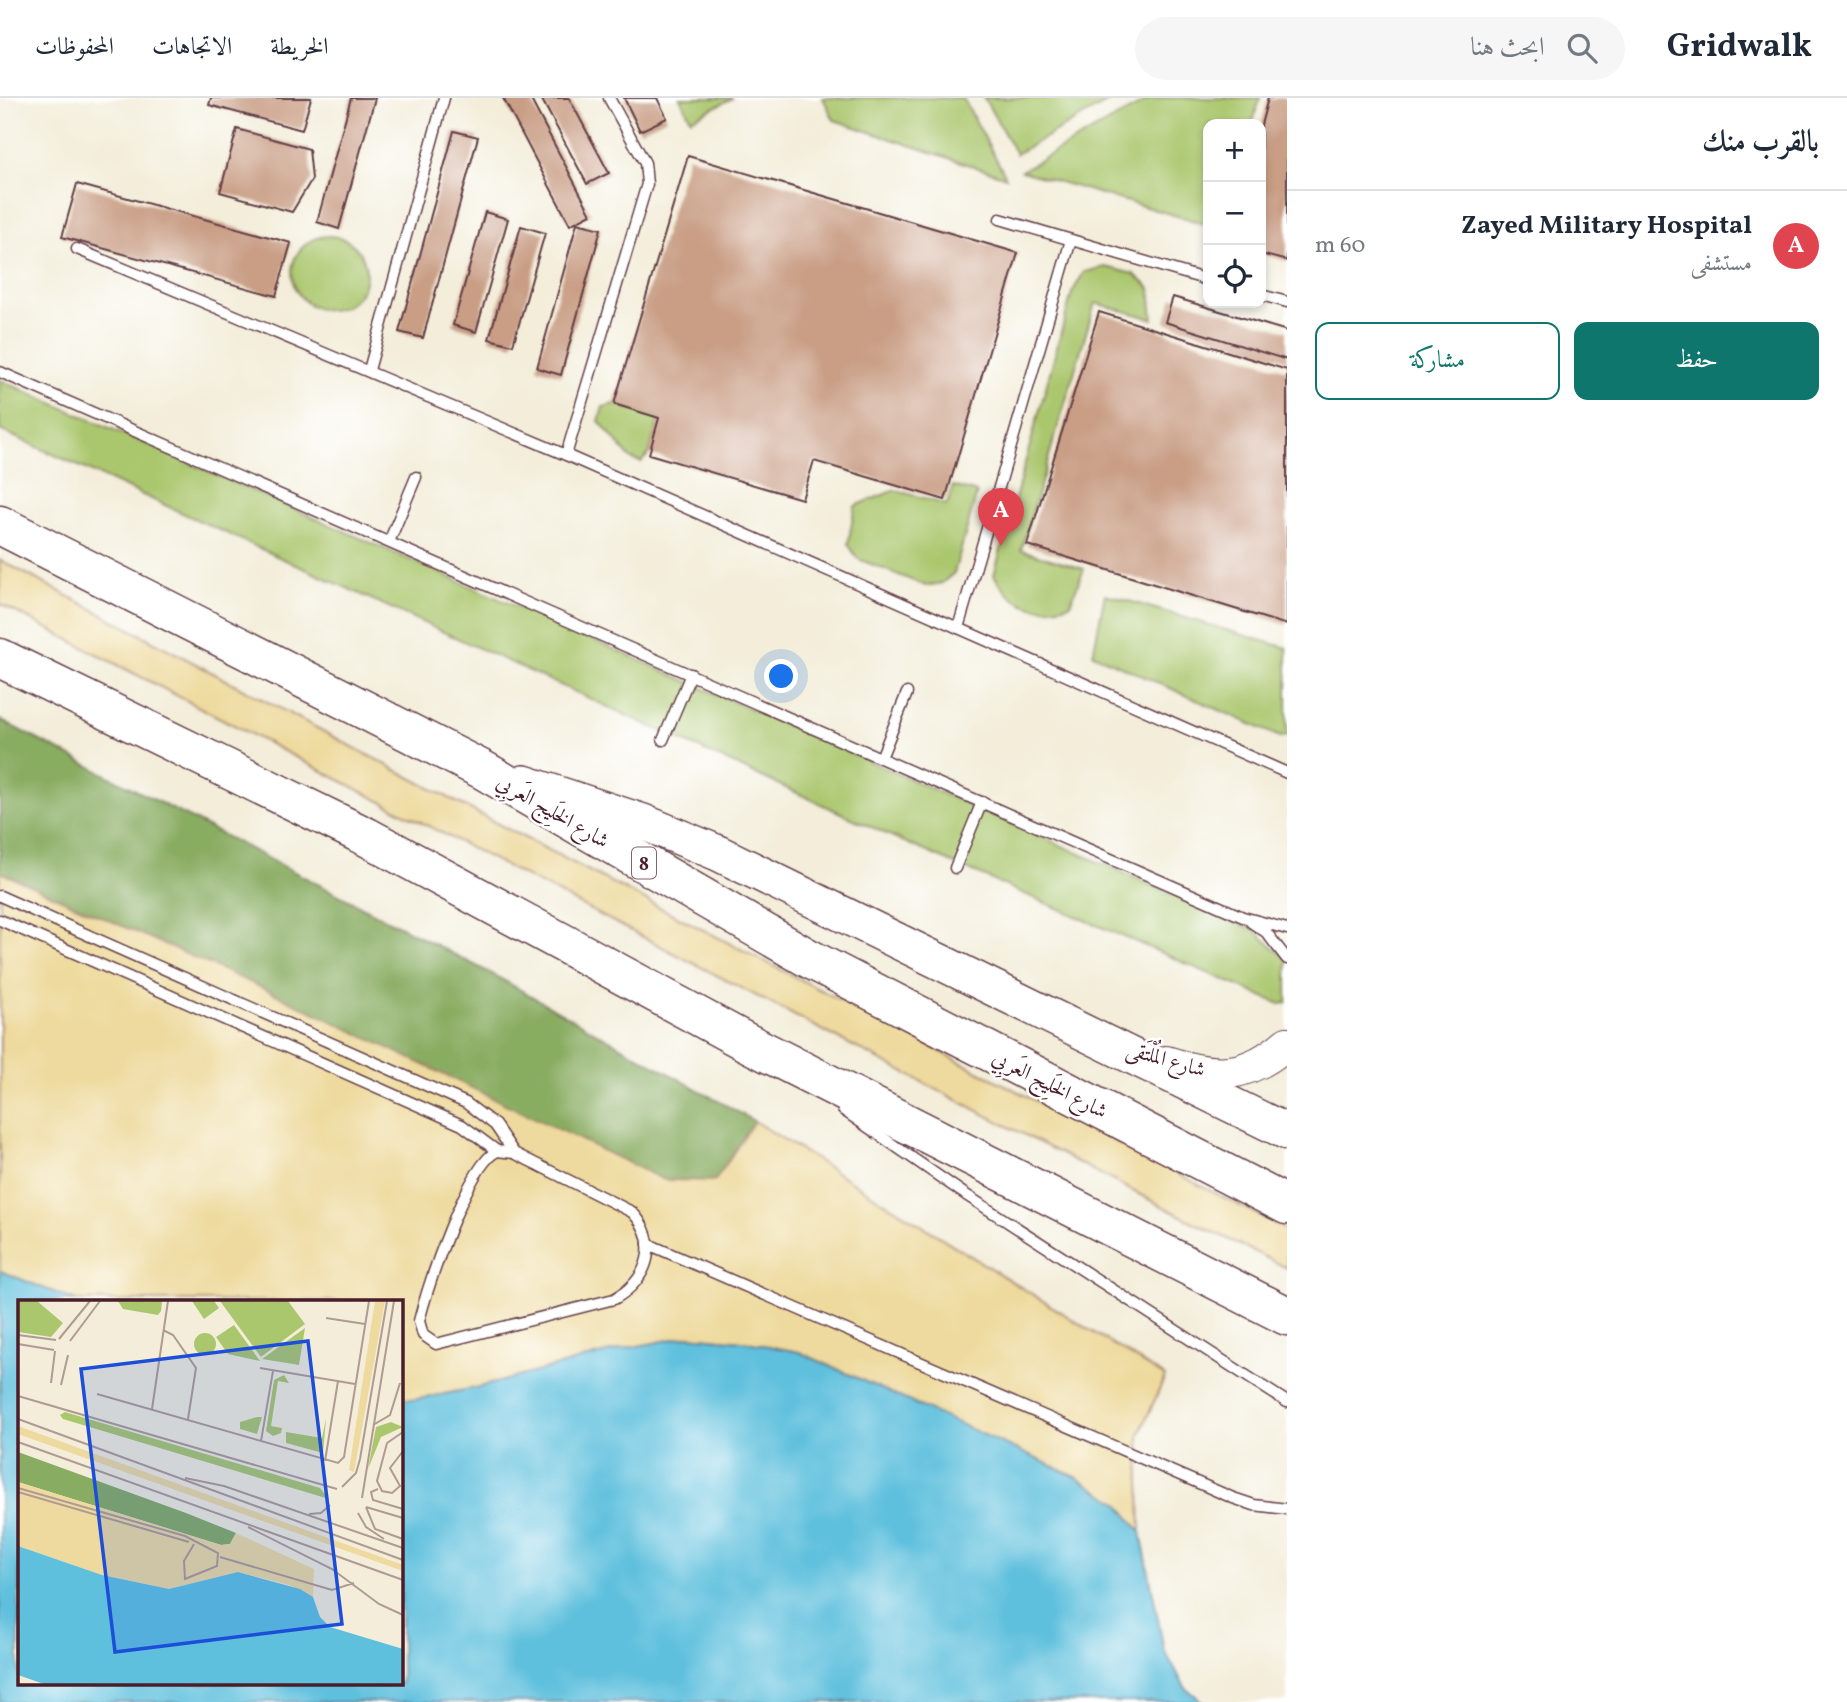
<!DOCTYPE html>
<html lang="ar">
<meta charset="utf-8">
<style>
:root{--surface:#fff;--page:#f6f6f7;--text:#1f2937;--muted:#747a83;--line:#e0e1e3;--accent:#0f766e}
body{margin:0;font-family:Vollkorn,Amiri,serif;background:var(--page);color:var(--text);direction:rtl}
.controls{position:absolute;right:21px;top:21px;display:grid;overflow:hidden;border-radius:14px;box-shadow:0 4px 10px #0003}
.controls button{width:63px;height:63px;display:grid;place-items:center;padding:0;border:0;border-bottom:2px solid var(--line);background:var(--surface);color:var(--text);font:35px sans-serif}
.you{position:absolute;left:782px;top:579px;width:24px;height:24px;margin:-18px;border:5px solid #fff;border-radius:50%;background:#1a73e8;box-shadow:0 0 0 10px #1a73e833}
.badge{display:grid;place-items:center;width:46px;height:46px;border-radius:50%;background:var(--accent);color:#fff;font-size:23px;font-weight:700}
.pin{position:absolute;translate:-50% -58px;filter:drop-shadow(0 2px 4px #0008)}
.pin::after{content:'';position:absolute;top:37px;width:24px;height:21px;background:inherit;clip-path:polygon(0 0,100% 0,50% 100%)}
.list{margin:0;padding:0;list-style:none}
h2{display:flex;justify-content:space-between;align-items:center;height:91px;margin:0;padding:0 28px;font-size:30px}
h2 small{font-size:23px;font-weight:400;color:var(--muted)}
.list li{display:grid;grid-template-columns:46px 1fr auto;gap:21px;align-items:center;box-sizing:border-box;height:112px;padding:0 28px;border-top:2px solid var(--line)}
.list b{display:block;font-size:26px;white-space:nowrap}
.list p{margin:0;font-size:23px;white-space:nowrap;color:var(--muted)}
.list em{font-size:23px;font-style:normal;color:var(--muted)}
.actions{display:flex;gap:14px;padding:21px 28px}
.actions a{flex:1;padding:16px 0;border:2px solid var(--accent);border-radius:14px;text-align:center;font-size:24px;color:var(--accent)}
.actions .main{background:var(--accent);color:#fff}
.icon{flex:none;width:38px;height:38px;fill:none;stroke:currentColor;stroke-width:2;stroke-linecap:round;stroke-linejoin:round}
.map{position:relative;flex:none;width:1287px;height:1604px;overflow:hidden;direction:ltr}
header{display:flex;align-items:center;gap:42px;box-sizing:border-box;height:98px;padding:0 35px;background:var(--surface);border-bottom:2px solid var(--line)}
header strong{font-size:33px}
nav{display:flex;gap:38px;margin-inline-start:auto;font-size:24px}
.search{width:490px;height:63px;background:var(--page);display:flex;align-items:center;gap:18px;box-sizing:border-box;padding:0 24px;border-radius:38px;color:var(--muted);font-size:26px}
main{display:flex}
aside{flex:1;background:var(--surface)}
.map>svg:first-child{display:block}
.green{fill:#abc76e;stroke:#7a734c;stroke-width:2}
.forest{fill:#88ac61;stroke:#696646;stroke-width:2}
.sand{fill:#eeda9e;stroke:#9c7c64;stroke-width:2}
.water{fill:#5fc0dd;stroke:#547084;stroke-width:2}
.building{fill:#c99e85}
.lines{fill:none;stroke-linecap:round;stroke-linejoin:round}
.lane-casing{stroke:#633e45;stroke-width:13}
.secondary-casing{stroke:#633e45;stroke-width:34}
.primary-casing{stroke:#633e45;stroke-width:38}
.highway-casing{stroke:#633e45;stroke-width:41}
.lane{stroke:#fff;stroke-width:10}
.secondary{stroke:#fff;stroke-width:32}
.primary{stroke:#fff;stroke-width:35}
.highway{stroke:#fff;stroke-width:38}
.labels{text-anchor:middle;stroke-width:5;stroke-linejoin:round;paint-order:stroke}
.shield{fill:#fff;stroke:#80626b;stroke-width:2}
.shield-label{font-size:19px;font-weight:bold;fill:#4a1f2b}
.street-label{font-size:21px;fill:#4a1f2b;stroke:#fff}
.inset-road{fill:none;stroke:#af9b93;stroke-width:2}
.view{fill:#1d4ed8;fill-opacity:0.15;stroke:#1d4ed8;stroke-width:3.5}
.inset-edge{fill:none;stroke:#4a1f2b;stroke-width:3.5}
</style>
<header>
<strong>Gridwalk</strong>
<div class="search"><svg class="icon" aria-label="search" viewBox="0 0 24 24"><circle cx="10" cy="10" r="6"/><path d="M15 15l6 6"/></svg>ابحث هنا</div>
<nav><a>الخريطة</a><a>الاتجاهات</a><a>المحفوظات</a></nav>
</header>
<main>
<aside>
<h2>بالقرب منك<small></small></h2>
<ul class="list">
<li><span class="badge" style="background:#e0444e">A</span><div><b>Zayed Military Hospital</b><p>مستشفى</p></div><em>60 m</em></li>
</ul>
<div class="actions"><a class="main">حفظ</a><a>مشاركة</a></div>
</aside>
<div class="map">
<svg width="1287" height="1604" viewBox="0 0 1287 1604">
<rect width="100%" height="100%" fill="#fff"/>
<filter id="ink" filterUnits="userSpaceOnUse"><feTurbulence type="fractalNoise" baseFrequency=".0143" numOctaves="2"/><feDisplacementMap in="SourceGraphic" scale="14" xChannelSelector="R" yChannelSelector="G"/><feConvolveMatrix kernelMatrix="1 2 1 2 8 2 1 2 1" color-interpolation-filters="sRGB"/></filter>
<filter id="wash" filterUnits="userSpaceOnUse"><feTurbulence type="fractalNoise" baseFrequency=".00686" numOctaves="4" result="noise"/><feDisplacementMap in="SourceGraphic" scale="28" xChannelSelector="R" yChannelSelector="G"/><feGaussianBlur stdDeviation="1.57" result="paint"/><feColorMatrix in="noise" values="0 0 0 0 0 0 0 0 0 0 0 0 0 0 0 0 0 1.4 0 .05"/><feComposite in="paint" operator="in"/></filter>
<g filter="url(#wash)">
<rect width="100%" height="100%" fill="#f3edd9"/>
<g class="green">
<path d="M680 0H733L691 21Z"/>
<path d="M823 0H963L1006 79 834 22Z"/>
<path d="M984 0H1115L1016 56Z"/>
<path d="M1152 0H1260L1252 26H1208V127L1021 73Z"/>
<circle cx="329" cy="175" r="37"/>
<path d="M1105 169 1134 176 1150 190 1153 221 1095 205 1021 452 1084 471 1070 506C1036 517 1011 507 994 477L1072 195 1084 174Z"/>
<path d="M0 282 1254 832 1287 861V905L1280 906 911 747 0 332Z"/>
<path d="M614 306 659 320 649 356 641 364 631 361 599 323 603 309Z"/>
<path d="M953 388 977 395 954 475 942 485 926 488 858 461 848 446 855 408 895 392 947 407Z"/>
<path d="M1105 496 1287 550V638L1280 639 1093 556Z"/>
</g>
<path class="forest" d="M0 622 492 876 754 1023 715 1083 664 1082 267 892 0 774Z"/>
<g class="sand">
<path d="M0 462 515 735 1287 1132V1170L1185 1120 0 506Z"/>
<path d="M0 774 267 892 664 1082 715 1083 754 1023 1165 1279 1139 1337 1141 1434 1118 1405 1076 1379 799 1254 742 1243 689 1238 618 1252 480 1289 414 1302 401 1300V1203H76L0 1173Z"/>
</g>
<path class="water" d="M0 1173 76 1203H19V1585H401V1300L414 1302 480 1289 618 1252 689 1238 742 1243 799 1254 1013 1350 1076 1379 1118 1405 1141 1434 1164 1552 1185 1589 1203 1604H0Z"/>
<g id="blocks">
<g class="building">
<path d="M211 0H311L302 32 209 7Z"/>
<path d="M351 0H375L339 131 317 124Z"/>
<path d="M503 0H530L591 116 570 127Z"/>
<path d="M541 0H569L609 75 587 86Z"/>
<path d="M624 0H657L667 20 640 33Z"/>
<path d="M1268 0H1287V163L1261 156V27Z"/>
<path d="M237 31 309 51 312 81 292 114 220 94Z"/>
<path d="M454 33 478 39 423 240 399 234Z"/>
<path d="M688 58 1018 155 945 402 814 363 802 401 649 356 659 320 614 306Z"/>
<path d="M77 86 291 145 276 198 62 139Z"/>
<path d="M485 114 508 121 476 234 453 227Z"/>
<path d="M577 125 601 131 561 277 537 270Z"/>
<path d="M521 128 545 135 513 247 489 241Z"/>
<path d="M1173 199 1287 233V262L1165 224Z"/>
<path d="M1099 214 1287 272V527L1027 447Z"/>
</g>
</g>
</g>
<g filter="url(#ink)">
<use href="#blocks" fill-opacity="0" stroke="#633e45" stroke-width="2"/>
<g class="lines">
<g class="lane-casing">
<g id="lane">
<path d="M1000 121 1208 182"/>
<path d="M77 151 566 357 1287 675"/>
<path d="M1261 197 1287 204"/>
<path d="M369 272 444 0"/>
<path d="M0 274 1243 819 1287 831"/>
<path d="M566 357 647 86 645 65 609 0"/>
<path d="M389 444 416 379"/>
<path d="M958 530 1071 142"/>
<path d="M663 642 691 576"/>
<path d="M881 660 907 595"/>
<path d="M955 770 982 704"/>
<path d="M0 798 466 1005 495 1027 514 1055 632 1114C661 1143 649 1182 614 1201L436 1246 423 1237 419 1223C428 1188 467 1068 497 1053L514 1055"/>
<path d="M0 822 462 1027 497 1053"/>
<path d="M1251 824 1266 834 1287 861"/>
<path d="M843 1012 966 1097 1287 1304"/>
<path d="M648 1146 1233 1400 1254 1407 1287 1411"/>
</g>
</g>
<g class="secondary-casing">
<path id="secondary" d="M1166 964C1215 980 1246 981 1287 945"/>
</g>
<g class="primary-casing">
<path id="primary" d="M524 685 643 724 718 755 1287 1034"/>
</g>
<g class="highway-casing">
<g id="highway">
<path d="M0 427 483 672 808 860 1287 1107"/>
<path d="M0 560 367 739 746 944 1287 1218"/>
</g>
</g>
<use href="#lane" class="lane"/>
<use href="#secondary" class="secondary"/>
<use href="#primary" class="primary"/>
<use href="#highway" class="highway"/>
</g>
</g>
<g class="labels">
<rect class="shield" x="632" y="749.5" width="24" height="31" rx="5"/>
<g class="shield-label">
<text x="644" y="772">8</text>
</g>
<g class="street-label">
<text transform="translate(553 713) rotate(30)" y="7">شارع الخَلِيج العَربِي</text>
<text transform="translate(1166 961) rotate(16)" y="7">شارع المُلْتَقى</text>
<text transform="translate(1050 986) rotate(27)" y="7">شارع الخَلِيج العَربِي</text>
</g>
</g>
<g transform="translate(18 1202)">
<rect width="385" height="385" fill="#f3edd9"/>
<path d="M0 1H19L45 23 33 37 0 32ZM100 1H144L143 11 140 15 105 9ZM174 1H196L201 8 186 19ZM202 1H270L287 24 243 57ZM216 25 242 61 210 54 198 37ZM287 28 281 65 244 59ZM176 44a11 11 0 1 1 22 0a11 11 0 1 1-22 0ZM266 75 271 83 260 81 253 126 264 128 263 133 255 136 248 131 256 80ZM47 112 302 188 311 199 45 119 42 115ZM239 117H244L239 134 222 129V122ZM308 119 305 153 268 143V132L304 138ZM373 122 385 127 363 137 350 169 358 127Z" fill="#abc76e"/>
<path d="M0 152 168 213 218 233 212 244 203 245 0 182Z" fill="#88ac61"/>
<path d="M357 1H367L336 172 331 170ZM0 126 385 265V271L0 134ZM0 182 203 245 212 244 218 233 296 269 295 297 271 285 220 272 151 289 84 275 0 246Z" fill="#eeda9e"/>
<path d="M0 246 84 275 151 289 220 272 282 289 295 297 302 317 312 327 385 349V384H26L0 375Z" fill="#5fc0dd"/>
<path class="inset-road" d="M308 18 347 24M145 30 155 35 178 68 170 119M0 35 38 40M41 39 72 1M52 41 82 1M0 44 36 50M242 68 337 84M33 83 37 51M43 85 50 55M79 94 320 163 326 157 351 1M0 96 319 189M134 109 150 1M0 119 385 260M355 125 372 115 382 83M385 132 369 143 359 181 364 191 374 193 382 186 372 168 385 151M243 141 255 71M0 142 385 280M307 161 320 81M167 178 206 186 385 248M324 187 338 173 342 159 369 1M0 188 167 236 200 253 199 266 167 279 166 261 176 244M360 189 353 192 355 200 385 209M0 192 171 242M344 198 376 1M348 207 357 229 385 239M348 207 385 218M340 213 348 227 366 239M291 214 303 213 312 205M230 227 314 269 361 304 385 315M202 257 314 290 336 283"/>
<path class="view" d="M290 41 324 324 97 352 63 69Z"/>
<rect width="385" height="385" class="inset-edge"/>
</g>
</svg>
<div class="controls">
<button>+</button>
<button>−</button>
<button><svg class="icon" aria-label="locate" viewBox="0 0 24 24"><circle cx="12" cy="12" r="6"/><path d="M12 2v4M12 18v4M2 12h4M18 12h4"/></svg></button>
</div>
<div class="you"></div>
<div class="pin badge" style="left:1001px;top:448px;background:#e0444e">A</div>
</div>
</main>
